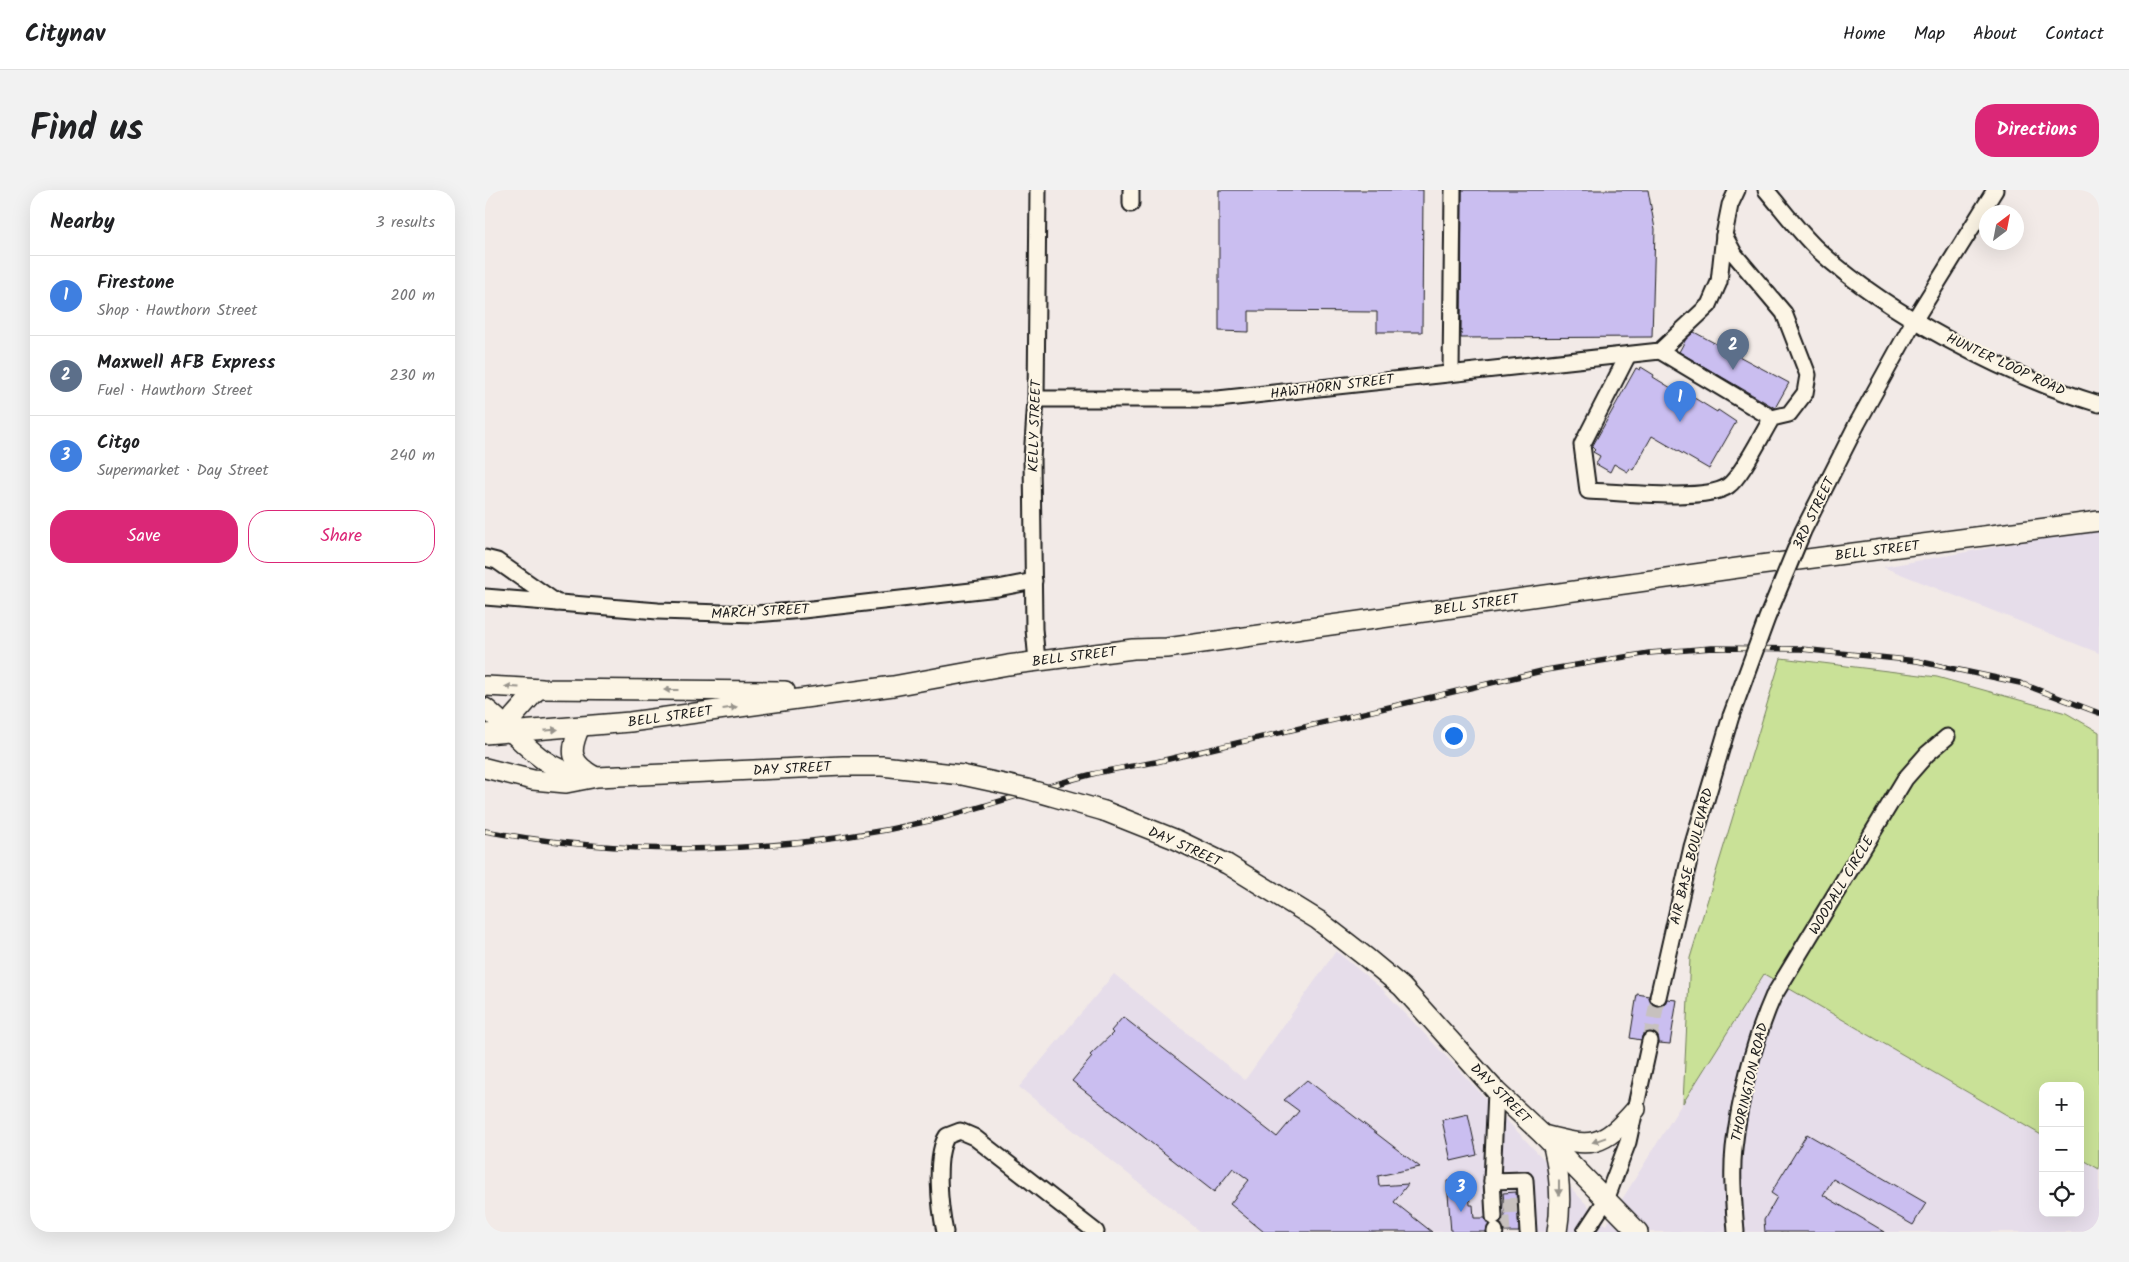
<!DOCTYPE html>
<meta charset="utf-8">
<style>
:root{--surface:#fff;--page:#f2f2f2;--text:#202124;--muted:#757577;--line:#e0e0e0;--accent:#db2777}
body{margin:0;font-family:Kalam,sans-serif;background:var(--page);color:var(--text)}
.controls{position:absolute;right:15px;bottom:15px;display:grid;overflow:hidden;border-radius:10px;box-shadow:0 5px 20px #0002}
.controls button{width:45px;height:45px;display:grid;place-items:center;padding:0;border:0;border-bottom:1px solid var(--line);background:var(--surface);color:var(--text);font:25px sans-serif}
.compass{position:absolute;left:1494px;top:15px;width:45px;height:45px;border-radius:50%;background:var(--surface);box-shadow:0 5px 20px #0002;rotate:32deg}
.you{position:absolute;left:968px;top:545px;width:18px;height:18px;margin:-12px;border:4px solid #fff;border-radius:50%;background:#1a73e8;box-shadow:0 0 0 8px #1a73e833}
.badge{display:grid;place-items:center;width:32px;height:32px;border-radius:50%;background:var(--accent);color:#fff;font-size:16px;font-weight:700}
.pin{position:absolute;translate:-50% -41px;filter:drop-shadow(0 1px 2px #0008)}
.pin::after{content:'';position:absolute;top:26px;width:18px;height:15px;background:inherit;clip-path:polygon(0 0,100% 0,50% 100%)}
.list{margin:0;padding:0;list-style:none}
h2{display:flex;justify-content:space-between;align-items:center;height:65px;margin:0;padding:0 20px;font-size:21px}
h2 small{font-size:16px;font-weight:400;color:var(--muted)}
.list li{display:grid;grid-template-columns:32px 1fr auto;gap:15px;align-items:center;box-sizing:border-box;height:80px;padding:0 20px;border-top:1px solid var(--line)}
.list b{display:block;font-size:19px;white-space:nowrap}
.list p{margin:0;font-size:16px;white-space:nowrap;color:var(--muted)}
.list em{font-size:16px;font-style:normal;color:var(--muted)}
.actions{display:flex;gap:10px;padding:15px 20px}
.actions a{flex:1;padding:11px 0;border:1px solid var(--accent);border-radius:20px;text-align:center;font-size:18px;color:var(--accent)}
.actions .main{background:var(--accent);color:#fff}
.icon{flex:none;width:28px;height:28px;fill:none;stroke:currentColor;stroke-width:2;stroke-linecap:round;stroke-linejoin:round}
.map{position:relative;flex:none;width:1614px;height:1042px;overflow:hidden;border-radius:20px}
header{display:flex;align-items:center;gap:30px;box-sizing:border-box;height:70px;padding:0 25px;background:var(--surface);border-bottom:1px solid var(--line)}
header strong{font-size:24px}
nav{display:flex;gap:28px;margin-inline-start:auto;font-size:18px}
.intro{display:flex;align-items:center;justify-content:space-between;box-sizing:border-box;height:120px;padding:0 30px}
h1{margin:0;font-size:35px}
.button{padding:12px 22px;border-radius:20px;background:var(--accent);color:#fff;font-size:18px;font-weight:700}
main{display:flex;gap:30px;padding:0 30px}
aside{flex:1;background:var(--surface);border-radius:20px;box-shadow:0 5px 20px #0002}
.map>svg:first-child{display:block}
.built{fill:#e6ddea}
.green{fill:#c9e197;stroke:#727e5a}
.building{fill:#cabef0;stroke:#1c1c1c}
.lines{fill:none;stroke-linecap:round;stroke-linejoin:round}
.minor-tunnel{stroke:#c7c1be;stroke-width:15;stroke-dasharray:15 8;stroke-linecap:butt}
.minor-casing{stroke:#1c1c1c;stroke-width:19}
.major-casing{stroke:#1c1c1c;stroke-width:22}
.minor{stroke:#fcf5e5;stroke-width:15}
.major{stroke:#fcf5e5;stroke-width:19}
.rail-casing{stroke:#1c1c1c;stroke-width:5.5}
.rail{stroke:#fcf5e5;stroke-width:4;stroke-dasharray:11;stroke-linecap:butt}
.minor-bridge-casing{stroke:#1c1c1c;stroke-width:19;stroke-linecap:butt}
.major-bridge-casing{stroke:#1c1c1c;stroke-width:22;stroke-linecap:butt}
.minor-bridge{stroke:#fcf5e5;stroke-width:15}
.major-bridge{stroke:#fcf5e5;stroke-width:19}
.oneway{fill:#97938b}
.labels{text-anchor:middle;stroke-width:4;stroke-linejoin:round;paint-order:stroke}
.street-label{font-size:14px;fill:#1c1c1c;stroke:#fcf5e5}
</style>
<header>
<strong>Citynav</strong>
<nav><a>Home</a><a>Map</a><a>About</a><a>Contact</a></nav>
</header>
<div class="intro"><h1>Find us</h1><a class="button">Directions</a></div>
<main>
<aside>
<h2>Nearby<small>3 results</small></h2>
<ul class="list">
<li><span class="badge" style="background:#3f7fe0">1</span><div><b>Firestone</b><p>Shop · Hawthorn Street</p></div><em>200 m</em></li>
<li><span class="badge" style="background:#5c6f8a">2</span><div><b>Maxwell AFB Express</b><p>Fuel · Hawthorn Street</p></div><em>230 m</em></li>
<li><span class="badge" style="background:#3f7fe0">3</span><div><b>Citgo</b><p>Supermarket · Day Street</p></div><em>240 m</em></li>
</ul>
<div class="actions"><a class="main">Save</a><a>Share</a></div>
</aside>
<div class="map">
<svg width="1614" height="1042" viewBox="0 0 1614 1042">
<rect width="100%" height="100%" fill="#f2eae7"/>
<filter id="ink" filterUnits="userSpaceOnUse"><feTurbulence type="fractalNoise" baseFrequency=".02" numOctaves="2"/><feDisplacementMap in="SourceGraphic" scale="10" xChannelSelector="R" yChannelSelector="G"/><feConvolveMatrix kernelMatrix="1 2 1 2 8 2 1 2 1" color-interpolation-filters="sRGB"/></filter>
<g filter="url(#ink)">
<g class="built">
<path d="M1614 339V463L1398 377 1604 340Z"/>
<path d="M851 761 897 799 1121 1035 1278 784 1558 946V1023H1595V968L1614 979V1042H716L534 897 629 784 760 890Z"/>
</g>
<path class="green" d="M1296 468 1452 487 1581 523 1614 542V979L1595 968V896H1558V946L1279 784 1198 913 1205 768Z"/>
<g class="building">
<path d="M734 0H938L937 142H892V122L764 121V142L734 141Z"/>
<path d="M977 0H1163L1170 39 1167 147 976 148Z"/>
<path d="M1209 142 1304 193 1290 218 1194 162 1201 149Z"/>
<path d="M1156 177 1169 185 1168 187 1191 201 1193 198 1232 222 1233 220 1251 232 1224 279 1167 246 1148 280 1145 278 1143 282 1129 274 1125 282 1111 274 1115 266 1108 262 1110 260 1107 257 1151 178 1155 180Z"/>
<path d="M1152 804 1164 806 1166 814 1171 816 1180 814 1182 809 1192 810 1185 854 1174 853 1172 844 1167 842 1158 844 1156 850 1145 848Z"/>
<path d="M638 827 792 947 814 921 799 910 822 890 935 977 893 986 894 996 923 994 909 1012 947 1042H779L745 1014 764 990 748 978 729 1002 587 891 607 867 605 865 628 843 626 841Z"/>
<path d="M983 924 992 965 966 971 957 930Z"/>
<path d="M1322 944 1441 1013 1428 1035 1348 989 1338 1005 1400 1042H1280L1279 1030 1292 1007 1286 1003Z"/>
<path d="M983 990 985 1015H988L989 1028H1000L1004 1034 1001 1042H966L962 991Z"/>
<path d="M1031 1002 1034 1042H1020L1015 1034 1020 1026 1018 1003Z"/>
</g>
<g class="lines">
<g class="minor-tunnel">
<path d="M1165 851 1173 807"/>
<path d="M1019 1016 1034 1015"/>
<path d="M1010 1035 1036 1033"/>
</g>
<g class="minor-casing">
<g id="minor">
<path d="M1281 0C1298 20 1314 42 1333 60 1403 124 1523 187 1614 214"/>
<path d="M646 14V0"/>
<path d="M1175 161 1287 228"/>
<path d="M1143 165 1097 255 1103 301C1133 302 1221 312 1243 296 1257 286 1277 244 1287 228L1304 224 1320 203 1323 185 1299 123 1250 65 1239 45 1245 15 1252 0"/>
<path d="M966 182 968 0"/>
<path d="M551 209H733L1175 161 1224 115 1234 92 1239 45"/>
<path d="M1372 234 1430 129 1510 0"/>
<path d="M0 368 12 371 72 413"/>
<path d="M0 407 173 421 270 424 318 420 513 398 549 391"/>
<path d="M552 471 549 439 547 268 551 209 553 0"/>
<path d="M1173 807 1207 657 1246 526"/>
<path d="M1007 991 1040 990 1043 1042"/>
<path d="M1009 1027 1007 991 1011 901"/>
<path d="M1010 1041V1042"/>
<path d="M460 1042C455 1019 449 966 462 946L475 941 489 947 611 1042"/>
<path d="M1100 1042 1121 1010 1143 952 1165 851"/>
<path d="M1251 1042C1249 1014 1246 986 1249 958 1254 911 1269 850 1288 807L1420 589 1442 564 1462 547"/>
</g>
</g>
<g class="major-casing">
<g id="major">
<path d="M0 496 58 499 300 501"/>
<path d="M0 518C32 543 55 580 98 586"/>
<path d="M95 537C84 561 85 573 109 586"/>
<path d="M27 543 28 527 53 499"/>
<path d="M0 544 145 532 408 496 523 475 648 459 682 458 1260 377 1614 331"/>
<path d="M0 578 48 590 81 593 112 587 358 576H397L477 585"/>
<path d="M619 621 692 650 742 674 833 730 882 768 917 797 1011 901 1058 945 1153 1042"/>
<path d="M1058 945C1107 958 1117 958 1151 919"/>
<path d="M1068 956C1075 985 1077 1013 1072 1042"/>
</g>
</g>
<use href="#minor" class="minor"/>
<use href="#major" class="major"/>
<g class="rail-casing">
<path id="rail" d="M0 641C145 668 300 664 444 631 498 618 550 599 604 585 626 579 649 576 671 572L1061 480 1164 463 1227 458 1316 459 1432 471 1535 493 1614 523"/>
</g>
<use href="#rail" class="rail"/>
<g class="minor-bridge-casing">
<path id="minor-bridge" d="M1246 526 1282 428 1318 341 1372 234"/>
</g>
<g class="major-bridge-casing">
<path id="major-bridge" d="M477 585 542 599 619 621"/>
</g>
<use href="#minor-bridge" class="minor-bridge"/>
<use href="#major-bridge" class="major-bridge"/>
</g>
<defs><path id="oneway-solid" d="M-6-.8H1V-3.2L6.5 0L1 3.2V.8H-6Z" transform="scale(1.25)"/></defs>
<g class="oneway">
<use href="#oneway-solid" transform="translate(27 497) rotate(-177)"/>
<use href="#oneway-solid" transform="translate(186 500) rotate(-180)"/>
<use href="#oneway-solid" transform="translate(245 518) rotate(-8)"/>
<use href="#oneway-solid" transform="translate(66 540) rotate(-5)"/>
<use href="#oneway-solid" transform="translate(1114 950) rotate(160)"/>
<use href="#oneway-solid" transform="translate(1074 998) rotate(90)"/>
</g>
</g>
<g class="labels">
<g class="street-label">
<text transform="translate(1521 174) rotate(25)" y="5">HUNTER LOOP ROAD</text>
<text transform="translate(847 196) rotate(-7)" y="5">HAWTHORN STREET</text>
<text transform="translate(549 236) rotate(-88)" y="5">KELLY STREET</text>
<text transform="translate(1328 323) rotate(-64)" y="5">3RD STREET</text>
<text transform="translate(1392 360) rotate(-7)" y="5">BELL STREET</text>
<text transform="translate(991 414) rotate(-8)" y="5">BELL STREET</text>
<text transform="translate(275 421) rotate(-3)" y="5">MARCH STREET</text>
<text transform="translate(589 466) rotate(-7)" y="5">BELL STREET</text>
<text transform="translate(185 526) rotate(-8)" y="5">BELL STREET</text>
<text transform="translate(307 578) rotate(-3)" y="5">DAY STREET</text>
<text transform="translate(700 656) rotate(24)" y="5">DAY STREET</text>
<text transform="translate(1206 666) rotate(-76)" y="5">AIR BASE BOULEVARD</text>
<text transform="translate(1356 695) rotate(-59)" y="5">WOODALL CIRCLE</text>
<text transform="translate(1264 892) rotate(-77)" y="5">THORINGTON ROAD</text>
<text transform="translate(1016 903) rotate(45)" y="5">DAY STREET</text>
</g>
</g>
</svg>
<div class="controls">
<button>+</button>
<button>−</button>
<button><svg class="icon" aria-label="locate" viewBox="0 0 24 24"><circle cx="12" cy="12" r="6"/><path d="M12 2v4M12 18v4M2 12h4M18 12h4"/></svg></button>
</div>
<svg class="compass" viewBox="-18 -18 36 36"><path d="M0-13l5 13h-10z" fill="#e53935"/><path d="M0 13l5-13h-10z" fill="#757577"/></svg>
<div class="you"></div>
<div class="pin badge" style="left:1195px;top:232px;background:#3f7fe0">1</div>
<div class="pin badge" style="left:1248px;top:180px;background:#5c6f8a">2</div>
<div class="pin badge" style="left:976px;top:1022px;background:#3f7fe0">3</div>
</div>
</main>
